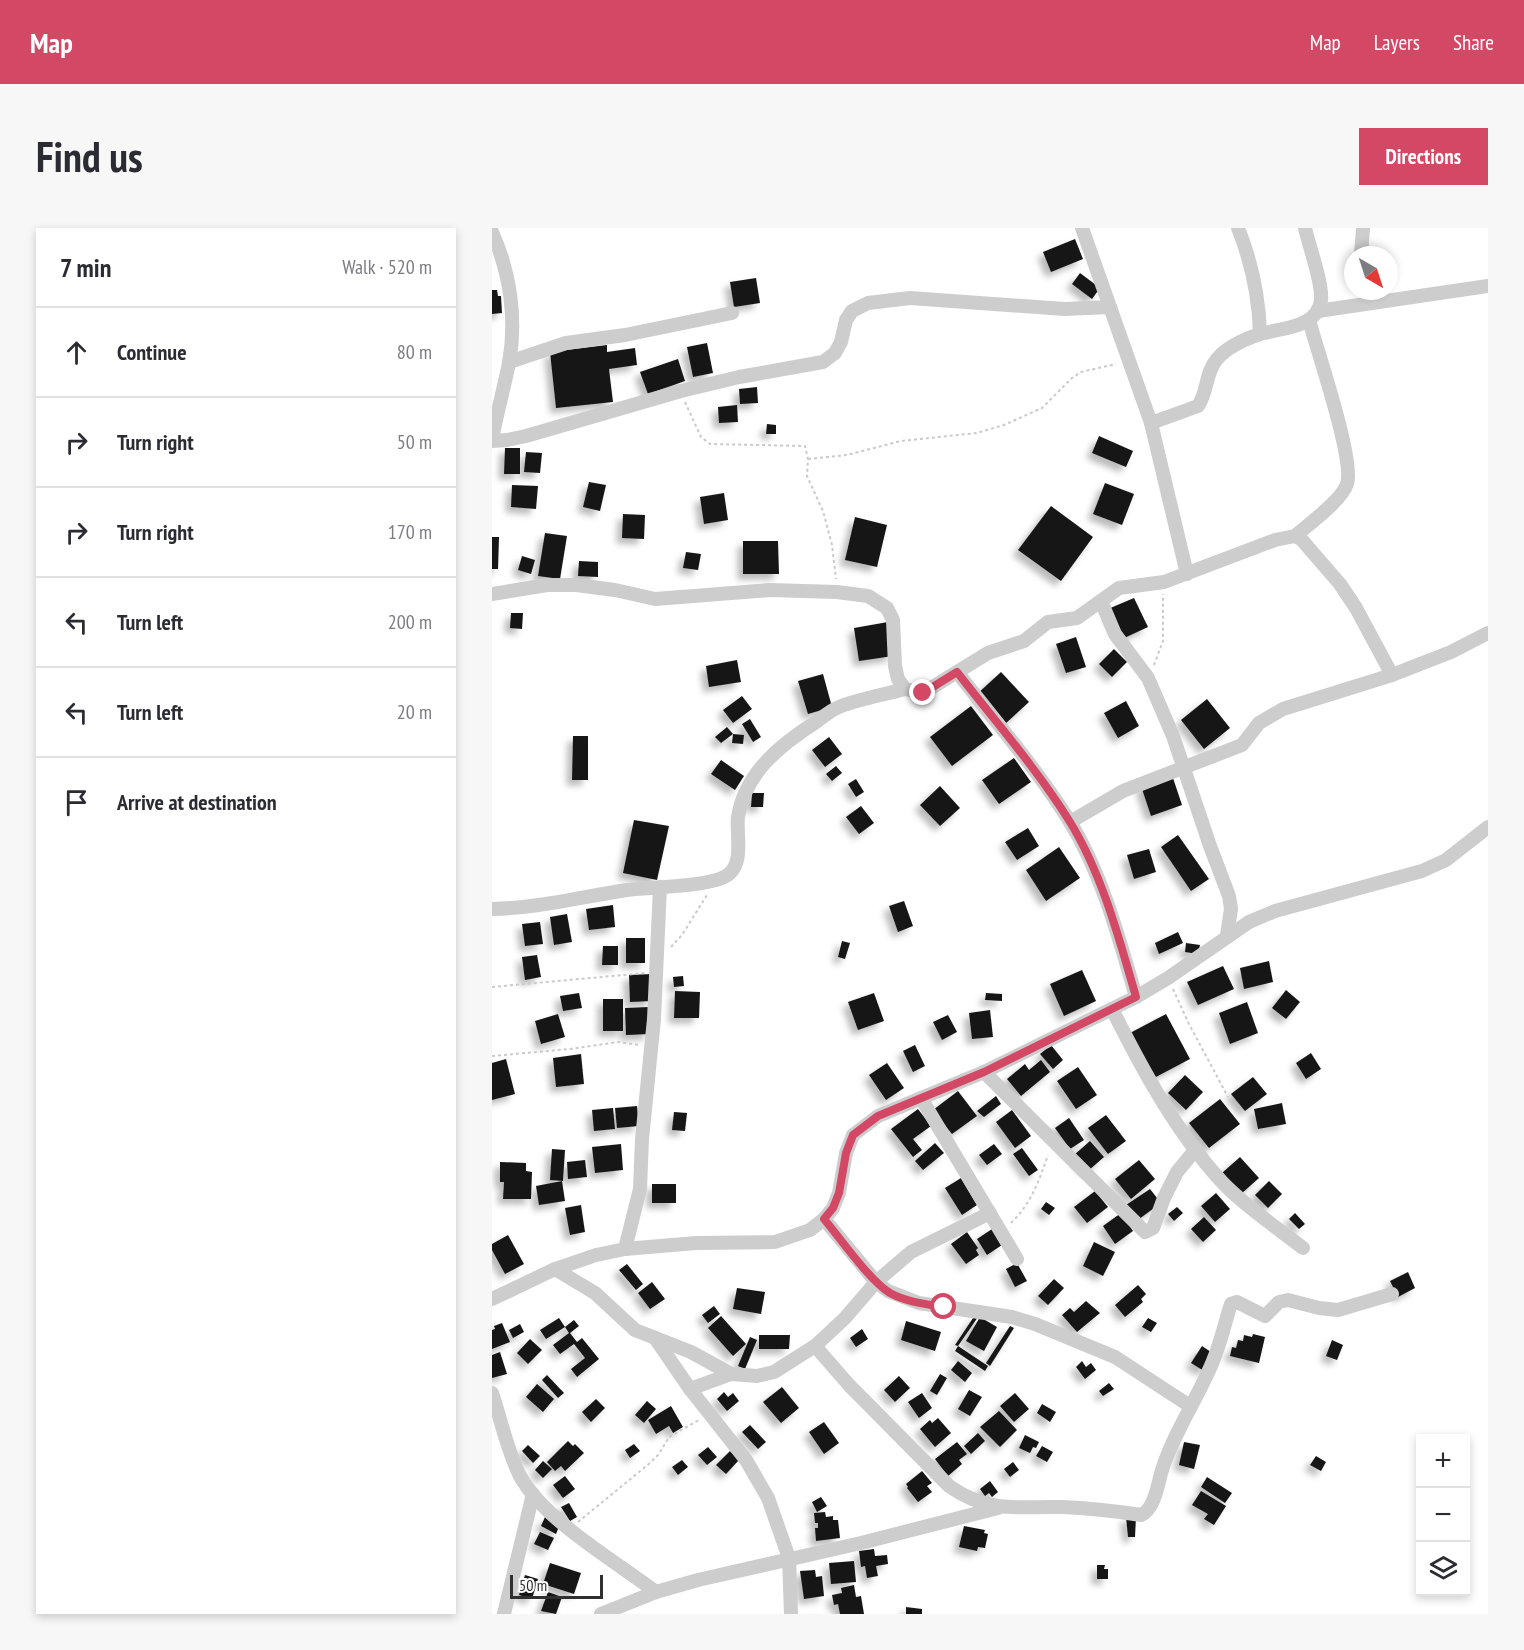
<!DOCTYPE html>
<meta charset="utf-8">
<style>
:root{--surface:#fff;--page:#f7f7f7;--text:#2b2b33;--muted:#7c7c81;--line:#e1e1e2;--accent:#d24865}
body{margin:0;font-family:"PT Sans Narrow",sans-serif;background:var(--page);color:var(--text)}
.controls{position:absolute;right:18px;bottom:18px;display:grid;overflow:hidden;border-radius:0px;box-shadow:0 3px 9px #0003}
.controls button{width:54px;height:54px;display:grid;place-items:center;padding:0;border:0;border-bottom:2px solid var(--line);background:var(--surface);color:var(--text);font:30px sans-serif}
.compass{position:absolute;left:852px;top:18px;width:54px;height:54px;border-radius:50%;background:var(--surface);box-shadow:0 3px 9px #0003;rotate:141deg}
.scale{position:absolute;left:18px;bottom:15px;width:93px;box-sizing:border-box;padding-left:6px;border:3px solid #303030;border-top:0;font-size:16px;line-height:21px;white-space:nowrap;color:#303030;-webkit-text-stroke:4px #fff;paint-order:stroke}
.stop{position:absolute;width:18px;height:18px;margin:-14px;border:4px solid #d24865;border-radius:50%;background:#fff}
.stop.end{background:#d24865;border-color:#fff;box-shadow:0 2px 6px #0008}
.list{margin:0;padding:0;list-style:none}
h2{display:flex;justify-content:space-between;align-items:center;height:78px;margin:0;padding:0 24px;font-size:26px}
h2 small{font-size:20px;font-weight:400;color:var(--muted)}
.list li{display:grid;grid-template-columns:39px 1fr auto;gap:18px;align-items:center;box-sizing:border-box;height:90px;padding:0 24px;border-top:2px solid var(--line)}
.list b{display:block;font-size:22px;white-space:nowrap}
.list em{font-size:20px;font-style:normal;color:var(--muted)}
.icon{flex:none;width:33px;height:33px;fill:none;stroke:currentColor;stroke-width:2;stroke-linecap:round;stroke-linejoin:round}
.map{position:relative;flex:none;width:996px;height:1386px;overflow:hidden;border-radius:0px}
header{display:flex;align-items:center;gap:36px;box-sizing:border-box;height:84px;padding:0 30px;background:var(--accent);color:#fff}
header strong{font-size:28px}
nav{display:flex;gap:33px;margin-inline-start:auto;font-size:21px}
.intro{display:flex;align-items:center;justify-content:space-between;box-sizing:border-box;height:144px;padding:0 36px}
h1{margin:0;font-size:42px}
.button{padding:15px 27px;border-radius:0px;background:var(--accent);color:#fff;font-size:21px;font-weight:700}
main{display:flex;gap:36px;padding:0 36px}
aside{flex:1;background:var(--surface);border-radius:0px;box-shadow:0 3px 9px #0003}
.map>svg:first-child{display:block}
.building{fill:#171717;filter:url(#shadow)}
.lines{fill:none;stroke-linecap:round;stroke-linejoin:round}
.path{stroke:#cacaca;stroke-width:2;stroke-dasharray:3 3;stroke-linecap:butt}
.minor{stroke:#cdcdcd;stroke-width:14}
.route{stroke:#d24865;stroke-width:8}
</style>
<header>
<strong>Map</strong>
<nav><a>Map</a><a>Layers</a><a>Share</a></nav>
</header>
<div class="intro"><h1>Find us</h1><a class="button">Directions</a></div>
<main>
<aside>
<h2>7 min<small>Walk · 520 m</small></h2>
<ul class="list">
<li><svg class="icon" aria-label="ahead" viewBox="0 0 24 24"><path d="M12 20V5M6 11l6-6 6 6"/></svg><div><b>Continue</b></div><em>80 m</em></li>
<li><svg class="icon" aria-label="right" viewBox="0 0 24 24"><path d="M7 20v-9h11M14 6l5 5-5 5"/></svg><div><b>Turn right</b></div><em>50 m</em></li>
<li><svg class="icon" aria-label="right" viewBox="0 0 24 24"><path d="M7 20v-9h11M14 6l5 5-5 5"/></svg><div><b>Turn right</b></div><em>170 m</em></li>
<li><svg class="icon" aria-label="left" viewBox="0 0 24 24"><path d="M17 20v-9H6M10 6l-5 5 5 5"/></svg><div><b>Turn left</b></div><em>200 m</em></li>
<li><svg class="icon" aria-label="left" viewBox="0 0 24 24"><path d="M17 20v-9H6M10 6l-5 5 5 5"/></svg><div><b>Turn left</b></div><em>20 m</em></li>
<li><svg class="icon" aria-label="arrive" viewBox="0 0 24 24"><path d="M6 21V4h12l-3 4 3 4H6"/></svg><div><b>Arrive at destination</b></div></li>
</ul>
</aside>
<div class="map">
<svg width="996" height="1386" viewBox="0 0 996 1386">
<defs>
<filter id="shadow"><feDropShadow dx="-5.5" dy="5.5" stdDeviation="3" flood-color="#0004"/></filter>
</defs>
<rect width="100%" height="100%" fill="#fff"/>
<g class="building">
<path d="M583 11 591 31 559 44 551 24Z"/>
<path d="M588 45 608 60 600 71 580 56Z"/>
<path d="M264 50 268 75 242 79 238 54Z"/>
<path d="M0 62H5L6 68H9L10 85 0 86Z"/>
<path d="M215 115 221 145 201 149 195 119Z"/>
<path d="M115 117V124L143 120 145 137 117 141 121 174 64 180 58 124Z"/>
<path d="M186 131 193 153 156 166 148 144Z"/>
<path d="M265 159 266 175 248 176 247 161Z"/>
<path d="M245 177 246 194 227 195 226 179Z"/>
<path d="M275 196 284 197V206H274Z"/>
<path d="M607 208 641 223 634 239 600 225Z"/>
<path d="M13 220H28V246H12Z"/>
<path d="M34 224 50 225 48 245 32 244Z"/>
<path d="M97 254 114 257 108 283 91 279Z"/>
<path d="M613 255 642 266 630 297 601 286Z"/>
<path d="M20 257 46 258 44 281 19 279Z"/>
<path d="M232 265 236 292 212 296 208 269Z"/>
<path d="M559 278 601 309 569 353 526 322Z"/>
<path d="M131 286 153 287 152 311 130 310Z"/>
<path d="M363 289 395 297 385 339 353 332Z"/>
<path d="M53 305 75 308 68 351 46 348Z"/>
<path d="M0 309H7L6 341H0Z"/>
<path d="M251 313H286L287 346H251Z"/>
<path d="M194 324 209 326 206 342 191 340Z"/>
<path d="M30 328 43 332 39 346 26 342Z"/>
<path d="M87 333 106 334V349L86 348Z"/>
<path d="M642 370 656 399 630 411 616 381Z"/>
<path d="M19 385H31L30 401 18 400Z"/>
<path d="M396 394 401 428 367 433 362 400Z"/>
<path d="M584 409 594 439 574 445 564 416Z"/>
<path d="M622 421 635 434 620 449 607 436Z"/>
<path d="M245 432 249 454 217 459 214 438Z"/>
<path d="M509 444 537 474 512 497 484 467Z"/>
<path d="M331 446 340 479 316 486 306 453Z"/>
<path d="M250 468 260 481 241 495 231 482Z"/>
<path d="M715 471 738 500 712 521 689 492Z"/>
<path d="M634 473 647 498 626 510 612 485Z"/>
<path d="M479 478 501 507 460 538 438 509Z"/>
<path d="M258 491 269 509 261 514 250 496Z"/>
<path d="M235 499 241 506 229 515 223 509Z"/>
<path d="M241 506 252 507 251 516 240 515Z"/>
<path d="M81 508H96V552H80Z"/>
<path d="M337 509 350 526 333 539 320 522Z"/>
<path d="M522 530 539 554 507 576 490 552Z"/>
<path d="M229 532 252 548 243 562 219 546Z"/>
<path d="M344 538 350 545 340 553 334 546Z"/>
<path d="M680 547 690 577 659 588 649 558Z"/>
<path d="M364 551 372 564 364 569 356 556Z"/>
<path d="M448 558 468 580 448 598 428 577Z"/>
<path d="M260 565H272L271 579H259Z"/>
<path d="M369 578 382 595 367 606 354 589Z"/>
<path d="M142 592 177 598 165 652 131 645Z"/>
<path d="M536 600 547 618 525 632 513 614Z"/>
<path d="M686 607 717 651 699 663 669 619Z"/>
<path d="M567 619 588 650 554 673 534 642Z"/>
<path d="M657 621 664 644 642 651 635 627Z"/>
<path d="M412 673 421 698 406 704 397 678Z"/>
<path d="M121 677 123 699 97 702 94 681Z"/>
<path d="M75 686 80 714 62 717 58 689Z"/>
<path d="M48 694 51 716 33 718 30 696Z"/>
<path d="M686 704 691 715 667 726 663 715Z"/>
<rect x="134" y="710" width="19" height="25"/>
<path d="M350 713 358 715 353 731 346 729Z"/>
<path d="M694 715 708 717 706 726 693 724Z"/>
<path d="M111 718H126V737H110Z"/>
<path d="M45 727 49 749 33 752 30 729Z"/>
<path d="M777 733 781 754 752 761 748 740Z"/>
<path d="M731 738 742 761 706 777 695 754Z"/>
<path d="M590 742 604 773 572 788 558 756Z"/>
<path d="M160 746V773L138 774 137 747Z"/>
<path d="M191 748 192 758 182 759 181 749Z"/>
<path d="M794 762 808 774 794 791 780 780Z"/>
<path d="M183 763 208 764 207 790H182Z"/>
<path d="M87 765 90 780 71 783 68 768Z"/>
<path d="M382 765 392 793 366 802 356 774Z"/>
<path d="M494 765 510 766V773L493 772Z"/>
<rect x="111" y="771" width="20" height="32"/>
<path d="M755 774 766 805 738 816 727 785Z"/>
<path d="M157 779 158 806 134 807 133 780Z"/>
<path d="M498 782 501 809 480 811 477 785Z"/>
<path d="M66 786 73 809 49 816 43 793Z"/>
<path d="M674 786 698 831 662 850 638 805Z"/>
<path d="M456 787 465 804 450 812 441 794Z"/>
<path d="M423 817 433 838 421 844 411 823Z"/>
<path d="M559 817 571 832 561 841 548 826Z"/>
<path d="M819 825 829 841 814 851 804 835Z"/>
<path d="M89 826 92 856 64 859 61 830Z"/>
<path d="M14 831 23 866 0 872V835Z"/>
<path d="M549 832 558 844 529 868 515 851 533 836 537 842Z"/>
<path d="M395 835 412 860 394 872 377 847Z"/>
<path d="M586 839 605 867 584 881 565 853Z"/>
<path d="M693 847 711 864 694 882 676 865Z"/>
<path d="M761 849 775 866 753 883 739 866Z"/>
<path d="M466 863 485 888 460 906 441 882Z"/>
<path d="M504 868 509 876 492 889 485 883Z"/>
<path d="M728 871 748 896 717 920 697 895Z"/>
<path d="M790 875 794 896 766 901 762 881Z"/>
<path d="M145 878 147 898 125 900 123 880Z"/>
<path d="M121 880 123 901 102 903 100 882Z"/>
<path d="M426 881 439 898 421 911 430 922 421 929 399 901Z"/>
<path d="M520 882 539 908 523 920 504 894Z"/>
<path d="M182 884 195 885 193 903 180 902Z"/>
<path d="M614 887 634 913 616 926 596 900Z"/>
<path d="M577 890 592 912 578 921 563 900Z"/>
<path d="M598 913 612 929 596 943 582 927Z"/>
<path d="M443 915 452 925 431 942 423 933Z"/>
<path d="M129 916 131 942 103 945 100 919Z"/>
<path d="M502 916 510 926 495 937 487 927Z"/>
<path d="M530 920 546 942 537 948 521 926Z"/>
<path d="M60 921 73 922 71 953 58 952Z"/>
<path d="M748 929 767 950 749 966 730 945Z"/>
<path d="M93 932 95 949 76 951 75 934Z"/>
<path d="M647 932 663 951 639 971 623 951Z"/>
<path d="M8 934 34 935V943L40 944 39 971H11L12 954H8Z"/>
<path d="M469 950 485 977 470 987 453 960Z"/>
<path d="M70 953 73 973 47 977 44 958Z"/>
<path d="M777 953 790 966 776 980 763 967Z"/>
<rect x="160" y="956" width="24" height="19"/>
<path d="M658 961 669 975 643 994 634 977Z"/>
<path d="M603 963 616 979 595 995 582 979Z"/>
<path d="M724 965 738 981 723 994 709 978Z"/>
<path d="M554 974 563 980 557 987 549 981Z"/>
<path d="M89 977 93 1004 78 1007 73 980Z"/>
<path d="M685 979 691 985 682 993 676 986Z"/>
<path d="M629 985 641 1003 623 1016 611 998Z"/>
<path d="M803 985 813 996 807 1001 797 991Z"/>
<path d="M712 989 724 1002 711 1014 699 1001Z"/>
<path d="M500 1001 510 1017 495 1027 485 1011Z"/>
<path d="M475 1004 486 1020 484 1022 487 1027 474 1036 459 1016Z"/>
<path d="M16 1007 32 1036 13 1046 0 1022V1016Z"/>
<path d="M602 1014 623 1024 611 1048 591 1038Z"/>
<path d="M525 1035 535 1053 523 1059 514 1041Z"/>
<path d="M135 1036 151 1056 144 1062 127 1042Z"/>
<path d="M916 1044 923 1060 906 1069 898 1053Z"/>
<path d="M562 1051 572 1060 556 1077 546 1068Z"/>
<path d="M160 1054 173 1071 158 1081 146 1065Z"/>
<path d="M646 1057 654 1066 649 1071 651 1074 633 1089 623 1077Z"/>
<path d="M245 1060 273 1064 269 1086 241 1081Z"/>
<path d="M594 1073 608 1085 585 1104 570 1087 578 1080 582 1084Z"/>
<path d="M222 1078 228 1086 216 1095 210 1087Z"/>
<path d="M483 1087 486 1089 466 1118 496 1138 493 1143 463 1123 466 1118 463 1117Z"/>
<path d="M229 1088 254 1116 241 1128 216 1100Z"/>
<path d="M488 1089 505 1099 492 1123 474 1113Z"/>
<path d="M67 1090 73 1099 54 1111 48 1102Z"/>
<path d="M656 1090 665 1095 659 1104 650 1099Z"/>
<path d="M82 1092 87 1098 78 1105 85 1114 90 1110 107 1131 85 1149 79 1141 93 1130 82 1116 68 1126 61 1117 77 1105 73 1099Z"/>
<path d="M414 1093 449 1104 443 1123 409 1112Z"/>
<path d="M10 1095 18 1114 0 1121V1102L3 1101 2 1098Z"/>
<path d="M28 1096 32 1104 21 1110 17 1102Z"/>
<path d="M518 1098 522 1100 498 1138 494 1135Z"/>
<path d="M370 1101 376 1111 364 1119 358 1110Z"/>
<path d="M761 1106 773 1109 767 1135 738 1128 740 1119 744 1120 746 1112 751 1113 752 1107 760 1109Z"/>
<path d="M267 1107H298L297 1121H267Z"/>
<path d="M258 1109 265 1112 253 1141 246 1138Z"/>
<path d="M38 1111 50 1122 36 1136 25 1125Z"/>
<path d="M840 1112 851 1117 845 1132 834 1128Z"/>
<path d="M710 1118 722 1126 712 1143 699 1135Z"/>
<path d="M8 1124 15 1146 0 1150V1127Z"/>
<path d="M466 1133 480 1145 473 1154 459 1142Z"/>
<path d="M590 1133 594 1139 599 1135 604 1142 593 1151 584 1139Z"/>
<path d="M448 1146 455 1150 445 1167 438 1163Z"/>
<path d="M55 1147 72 1165 66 1170 50 1152Z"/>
<path d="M407 1148 418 1160 403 1174 392 1162Z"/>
<path d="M617 1155 622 1161 611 1168 607 1163Z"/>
<path d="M45 1156 62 1171 51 1184 34 1169Z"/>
<path d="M290 1159 307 1180 289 1195 271 1174Z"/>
<path d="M477 1162 490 1169 478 1188 466 1181Z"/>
<path d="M232 1164 236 1169 241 1165 247 1173 235 1183 225 1171Z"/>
<path d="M430 1165 440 1180 427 1190 416 1174Z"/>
<path d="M523 1165 537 1181 522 1194 508 1178Z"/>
<path d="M104 1171 113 1180 99 1194 90 1184Z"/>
<path d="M155 1173 164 1181 152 1195 143 1187Z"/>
<path d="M550 1176 564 1184 558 1194 545 1185Z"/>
<path d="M179 1178 191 1199 181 1205 177 1198 164 1206 156 1192Z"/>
<path d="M507 1183 525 1202 508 1219 488 1199Z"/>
<path d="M446 1190 459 1205 443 1219 428 1201 438 1192 440 1195Z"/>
<path d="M332 1194 347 1215 332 1226 317 1204Z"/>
<path d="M258 1197 274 1214 266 1221 250 1204Z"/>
<path d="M486 1205 493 1213 479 1226 472 1218Z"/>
<path d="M533 1207 547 1214 544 1220 541 1219 538 1225 527 1220Z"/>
<path d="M76 1213 81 1218 83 1216 92 1225 73 1243 69 1238 63 1243 55 1234Z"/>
<path d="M465 1214 475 1226 467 1232 470 1236 456 1248 443 1231Z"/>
<path d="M692 1214 708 1217 702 1241 687 1237Z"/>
<path d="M142 1216 148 1223 138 1230 133 1222Z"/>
<path d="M36 1217 48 1228 41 1235 30 1223Z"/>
<path d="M550 1218 561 1224 555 1234 544 1228Z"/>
<path d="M216 1219 225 1229 215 1237 206 1227Z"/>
<path d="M238 1223 247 1232 234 1246 224 1237Z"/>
<path d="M824 1228 834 1234 829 1243 818 1237Z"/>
<path d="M190 1232 196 1239 186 1247 180 1239Z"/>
<path d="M51 1233 60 1241 51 1250 43 1242Z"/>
<path d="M521 1234 527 1242 518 1249 512 1241Z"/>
<path d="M430 1243 440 1255 435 1258 440 1264 426 1274 415 1260 416 1259 414 1256Z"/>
<path d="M73 1248 83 1261 71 1270 61 1257Z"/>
<path d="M715 1249 740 1265 733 1275 709 1259Z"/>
<path d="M498 1253 506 1264 500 1269 497 1265 493 1268 488 1261Z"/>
<path d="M709 1263 734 1278 722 1297 712 1291 716 1286 700 1277Z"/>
<path d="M329 1269 335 1278 325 1284 320 1274Z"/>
<path d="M77 1275 85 1289 78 1293 69 1279Z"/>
<path d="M333 1284 334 1289 341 1288V1292H346L348 1310 324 1313 323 1300H326V1295H323L322 1285Z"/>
<path d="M53 1289 68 1296 64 1306 49 1298Z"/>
<path d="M634 1289H644L643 1309H636Z"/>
<path d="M472 1298 493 1302 492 1305 496 1306 493 1320 486 1319 485 1323 467 1319Z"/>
<path d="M48 1304 62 1310 56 1322 42 1316Z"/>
<path d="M382 1321 383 1328 395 1327 396 1336 384 1338 386 1348 375 1350 373 1338 369 1339 367 1323Z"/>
<path d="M362 1333 364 1354 339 1356 337 1335Z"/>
<path d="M58 1335 89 1345 82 1366 51 1356Z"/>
<path d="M605 1337H613L612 1341H616V1351H605Z"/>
<path d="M323 1342 324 1349 330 1348 332 1368 312 1371 308 1343Z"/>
<path d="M33 1347 46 1351 40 1371 27 1367Z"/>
<path d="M362 1357 364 1369 369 1368 372 1386H348L346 1376 342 1377 340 1367 350 1365 349 1360Z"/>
<path d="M56 1364 70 1369 64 1386 49 1383Z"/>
<path d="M414 1379 430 1381V1386H414Z"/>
</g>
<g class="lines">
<g class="path">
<path d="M193 174 209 209 218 216 313 218 316 231 315 248 331 283 340 317 344 351"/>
<path d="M316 231 355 227 409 213 485 205 512 197 550 180 580 150 589 144 624 136"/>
<path d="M662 437 671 413V366"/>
<path d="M179 719 190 707 215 667"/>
<path d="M0 759 153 745"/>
<path d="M681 761 697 796 736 869"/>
<path d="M0 828 78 821 126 814 148 817"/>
<path d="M519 995C539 976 547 953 556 927"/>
<path d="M86 1294 158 1235 167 1226 177 1209 207 1192"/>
</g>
<g class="minor">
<path d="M590 0 659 195 695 346"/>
<path d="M746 0C760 35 767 69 768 106"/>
<path d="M0 4C18 44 25 91 17 135 12 160 5 185 0 211"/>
<path d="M869 27 871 0"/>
<path d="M826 83 996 58"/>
<path d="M17 134 74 115 133 107 240 85"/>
<path d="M659 195 706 178C716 164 713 145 725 131 736 118 753 111 768 106 789 100 826 100 829 72 831 56 817 18 813 0"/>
<path d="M0 213 15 212 34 208 189 163 247 149 331 134 343 125 349 114 354 92 360 83 376 75 418 70 573 81 618 79"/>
<path d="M803 308C816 297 850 272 855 256 863 233 825 122 817 92"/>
<path d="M0 366 55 357H84L123 362 163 371 278 362 345 364 376 368 395 380 401 392 403 438 406 451 413 461 431 465 496 425 532 413 556 394 585 390 627 360 672 354 783 312 803 308 809 311 848 356 864 380 900 447"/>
<path d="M609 373 623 406 656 450 681 508 718 618 737 668 739 681 735 707"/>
<path d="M465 444C503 493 545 541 578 594 610 646 627 710 644 769"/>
<path d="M578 594 631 563 750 517 767 495 791 481 900 447 959 424 996 405"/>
<path d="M0 681C47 680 88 669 135 662 157 659 222 659 237 646 252 633 244 606 246 589 253 545 288 517 324 494 331 489 339 482 347 479 367 471 391 467 413 461"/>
<path d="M620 781C650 841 684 904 730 954 754 979 784 999 811 1020"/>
<path d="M492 844 653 1004 661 1000 672 970 685 944 704 921"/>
<path d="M429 870 525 1031"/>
<path d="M332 991 384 1054 396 1063 427 1075 520 1089 543 1096 623 1129 698 1178"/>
<path d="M133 1021 148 961 150 911 162 791 168 659"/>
<path d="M63 1041 103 1065 143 1102 199 1124 239 1146 265 1148 282 1144 323 1118 353 1090 384 1054 419 1024 498 985"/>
<path d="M0 1071 63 1041 104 1027 133 1021 204 1015 283 1014 318 1002 332 991 341 980 347 965 354 925 361 907 386 888 492 844 644 769 676 750 757 694 783 683 930 643 954 632 996 599"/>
<path d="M163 1110 198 1161 254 1232 276 1270 297 1330 299 1386"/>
<path d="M323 1118 357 1157 457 1258C497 1286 525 1278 570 1279 597 1280 623 1283 649 1287 663 1281 666 1255 670 1242 682 1204 706 1170 721 1133 729 1114 733 1094 739 1076L745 1074 773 1088 787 1074 796 1072 827 1080 846 1082 900 1066"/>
<path d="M198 1161 239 1146"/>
<path d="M0 1165C9 1192 15 1222 28 1248 53 1293 123 1333 164 1364"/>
<path d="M12 1386 41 1266"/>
<path d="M109 1386 164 1364 206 1352 369 1315 506 1280"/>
</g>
</g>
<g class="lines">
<path class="route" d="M431 465 465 444C503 493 545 541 578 594 610 646 627 710 644 769L492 844 386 888 361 907 354 925 347 965 341 980 332 991C348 1010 378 1053 398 1065 414 1074 434 1076 452 1079"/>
</g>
</svg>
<div class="controls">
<button>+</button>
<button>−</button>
<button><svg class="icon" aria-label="layers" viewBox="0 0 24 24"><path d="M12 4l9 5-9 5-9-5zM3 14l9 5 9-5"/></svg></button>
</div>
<svg class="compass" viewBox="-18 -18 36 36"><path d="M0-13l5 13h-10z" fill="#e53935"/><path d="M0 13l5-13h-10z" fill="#7c7c81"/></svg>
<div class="scale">50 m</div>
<div class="stop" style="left:452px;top:1079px"></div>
<div class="stop end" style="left:431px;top:465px"></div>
</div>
</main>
